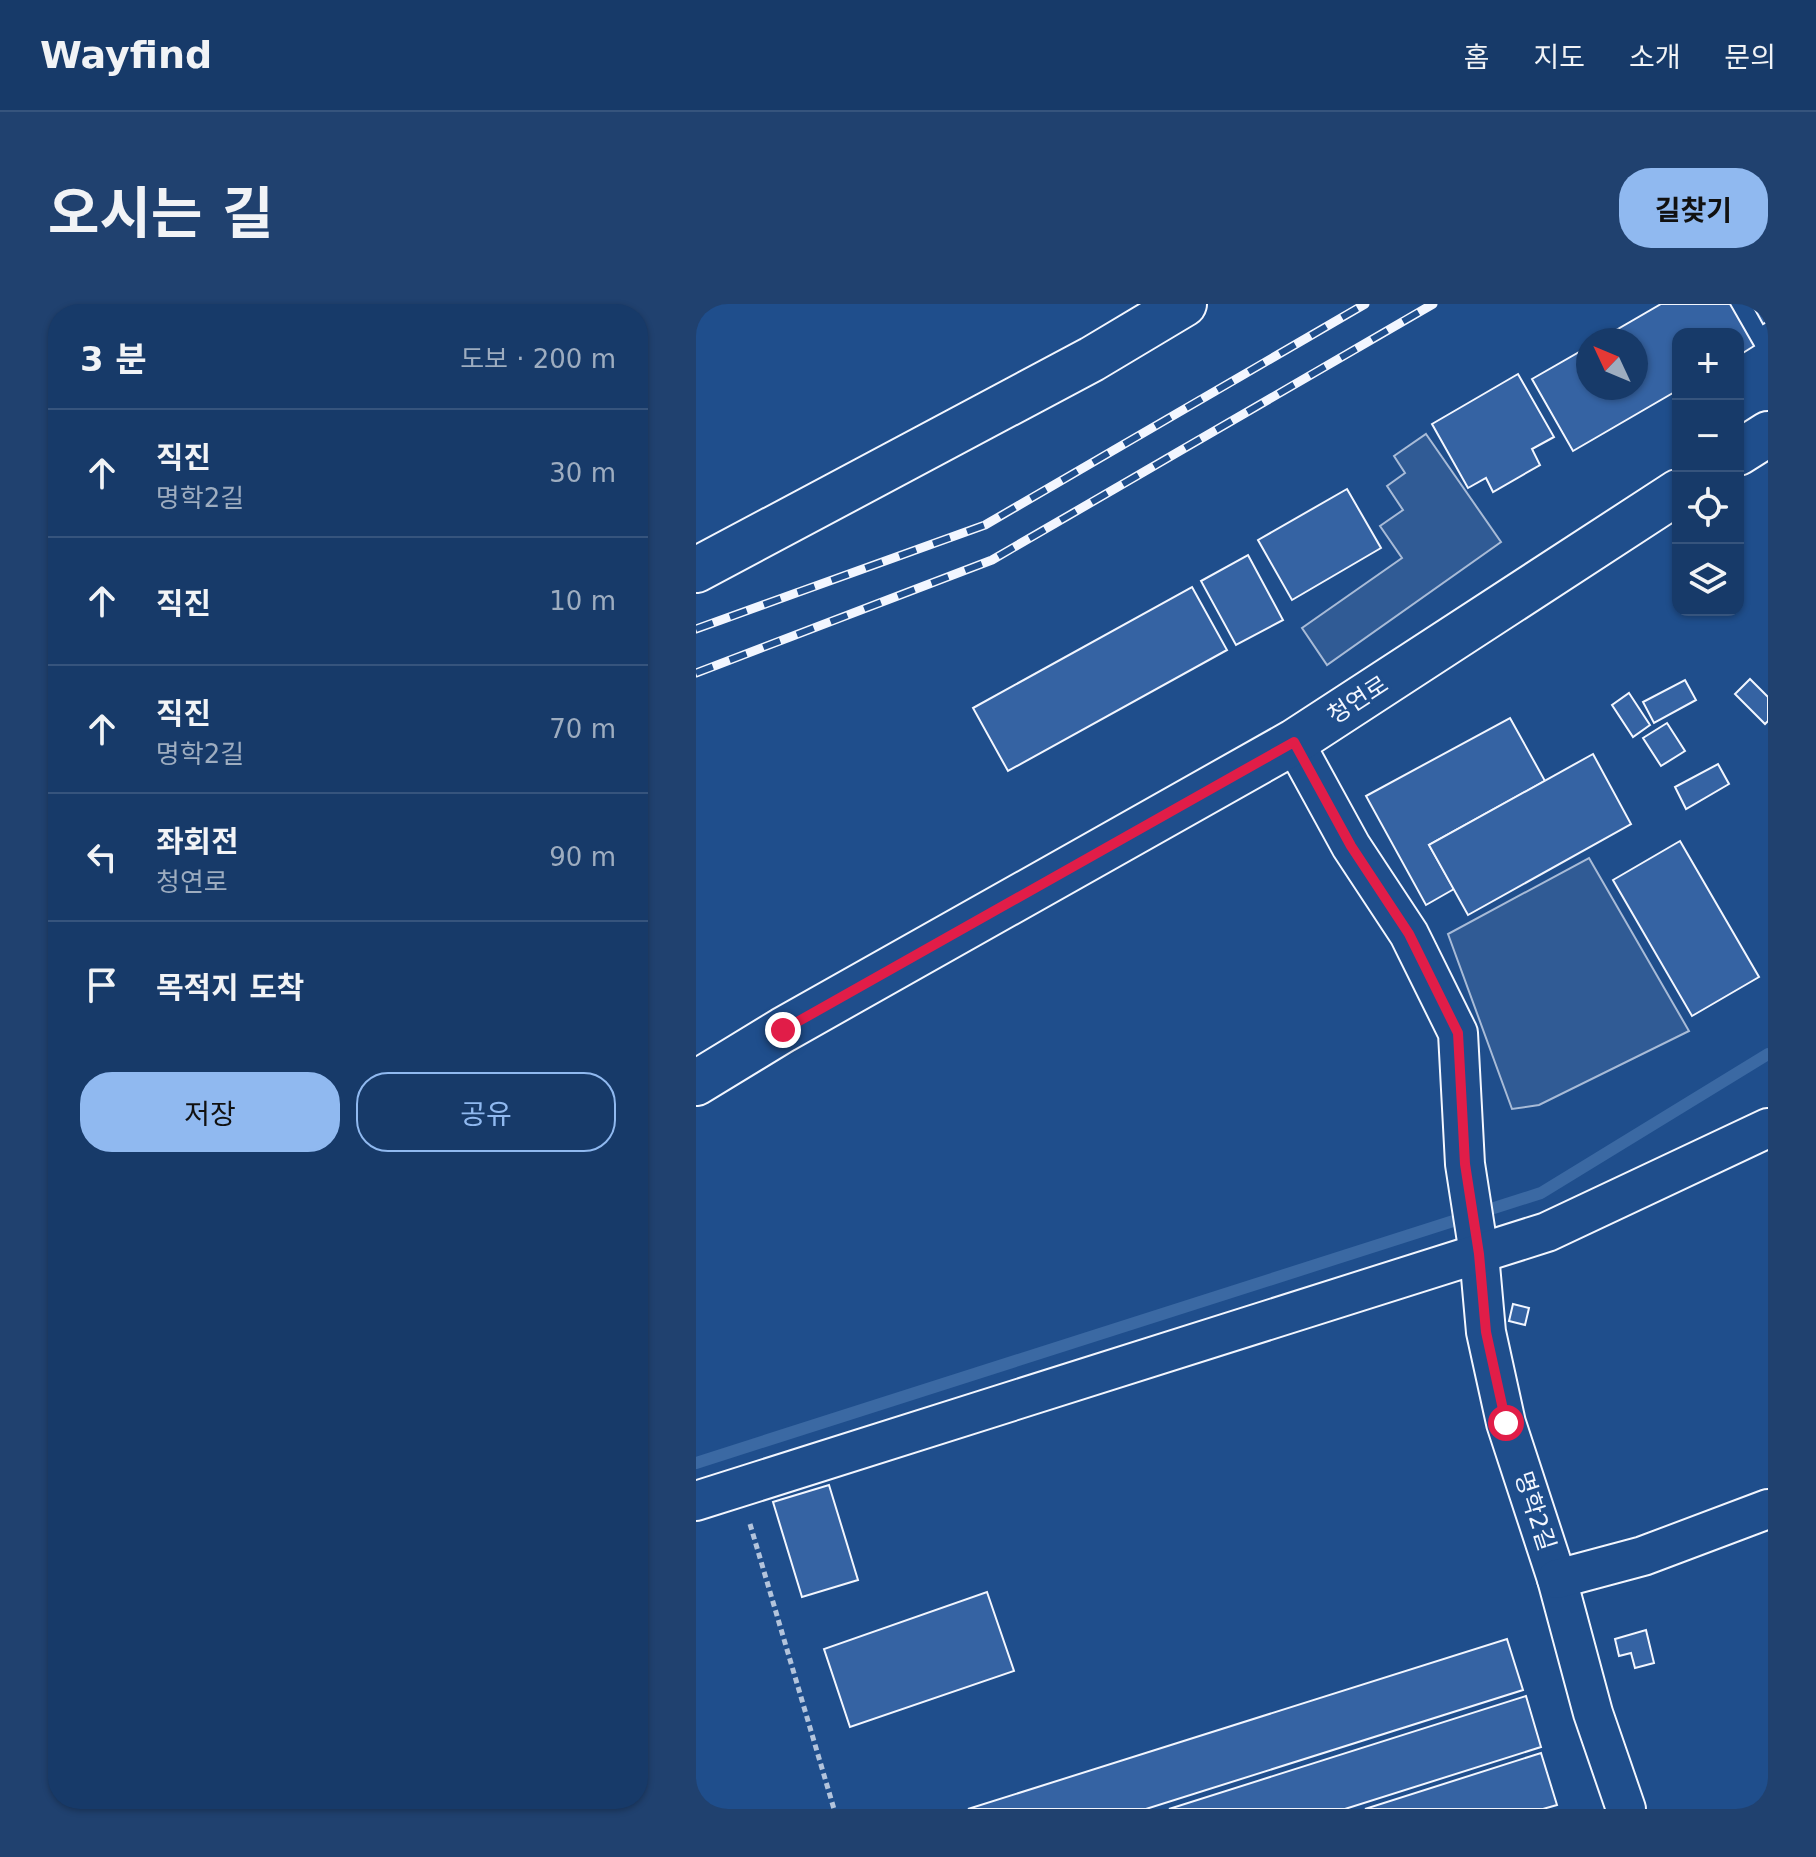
<!DOCTYPE html>
<html lang="ko">
<meta charset="utf-8">
<style>
:root{--surface:#173a69;--page:#20416f;--text:#f1f3f6;--muted:#9eadc0;--line:#36547d;--accent:#90b9f0}
body{margin:0;font-family:"DejaVu Sans","Noto Sans KR",sans-serif;background:var(--page);color:var(--text)}
.controls{position:absolute;right:24px;top:24px;display:grid;overflow:hidden;border-radius:16px;box-shadow:0 2px 6px #0004}
.controls button{width:72px;height:72px;display:grid;place-items:center;padding:0;border:0;border-bottom:2px solid var(--line);background:var(--surface);color:var(--text);font:40px sans-serif}
.compass{position:absolute;left:880px;top:24px;width:72px;height:72px;border-radius:50%;background:var(--surface);box-shadow:0 2px 6px #0004;rotate:314deg}
.stop{position:absolute;width:24px;height:24px;margin:-18px;border:6px solid #e11d48;border-radius:50%;background:#fff}
.stop.end{background:#e11d48;border-color:#fff;box-shadow:0 2px 8px #0008}
.list{margin:0;padding:0;list-style:none}
h2{display:flex;justify-content:space-between;align-items:center;height:104px;margin:0;padding:0 32px;font-size:34px}
h2 small{font-size:26px;font-weight:400;color:var(--muted)}
.list li{display:grid;grid-template-columns:52px 1fr auto;gap:24px;align-items:center;box-sizing:border-box;height:128px;padding:0 32px;border-top:2px solid var(--line)}
.list b{display:block;font-size:30px;white-space:nowrap}
.list p{margin:0;font-size:26px;white-space:nowrap;color:var(--muted)}
.list em{font-size:26px;font-style:normal;color:var(--muted)}
.actions{display:flex;gap:16px;padding:24px 32px}
.actions a{flex:1;padding:18px 0;border:2px solid var(--accent);border-radius:32px;text-align:center;font-size:28px;color:var(--accent)}
.actions .main{background:var(--accent);color:#111}
.icon{flex:none;width:44px;height:44px;fill:none;stroke:currentColor;stroke-width:2;stroke-linecap:round;stroke-linejoin:round}
.map{position:relative;flex:none;width:1072px;height:1505px;overflow:hidden;border-radius:32px}
header{display:flex;align-items:center;gap:48px;box-sizing:border-box;height:112px;padding:0 40px;background:var(--surface);border-bottom:2px solid var(--line)}
header strong{font-size:38px}
nav{display:flex;gap:44px;margin-inline-start:auto;font-size:28px}
.intro{display:flex;align-items:center;justify-content:space-between;box-sizing:border-box;height:192px;padding:0 48px}
h1{margin:0;font-size:56px}
.button{padding:20px 36px;border-radius:32px;background:var(--accent);color:#111;font-size:28px;font-weight:700}
main{display:flex;gap:48px;padding:0 48px}
aside{flex:1;background:var(--surface);border-radius:32px;box-shadow:0 2px 6px #0004}
.map>svg:first-child{display:block}
.parking{fill:#305b95;stroke:#a8bbd7;stroke-width:2}
.lines{fill:none;stroke-linecap:round;stroke-linejoin:round}
.stream{stroke:#3b69a3;stroke-width:12}
.building{fill:#3563a3;stroke:#f2f6ff;stroke-width:2}
.minor-casing{stroke:#f2f6ff;stroke-width:42}
.tertiary-casing{stroke:#f2f6ff;stroke-width:48}
.secondary-casing{stroke:#f2f6ff;stroke-width:48}
.path{stroke:#b3c4dc;stroke-width:5;stroke-dasharray:6 4;stroke-linecap:butt}
.minor{stroke:#1f4e8c;stroke-width:38}
.tertiary{stroke:#1f4e8c;stroke-width:44}
.secondary{stroke:#1f4e8c;stroke-width:44}
.rail-casing{stroke:#f2f6ff;stroke-width:9}
.rail{stroke:#1f4e8c;stroke-width:6;stroke-dasharray:18;stroke-linecap:butt}
.route{stroke:#e11d48;stroke-width:10}
.labels{text-anchor:middle;stroke-width:6;stroke-linejoin:round;paint-order:stroke}
.street-label{font-size:24px;fill:#f2f6ff;stroke:#1f4e8c}
</style>
<header>
<strong>Wayfind</strong>
<nav><a>홈</a><a>지도</a><a>소개</a><a>문의</a></nav>
</header>
<div class="intro"><h1>오시는 길</h1><a class="button">길찾기</a></div>
<main>
<aside>
<h2>3 분<small>도보 · 200 m</small></h2>
<ul class="list">
<li><svg class="icon" aria-label="ahead" viewBox="0 0 24 24"><path d="M12 20V5M6 11l6-6 6 6"/></svg><div><b>직진</b><p>명학2길</p></div><em>30 m</em></li>
<li><svg class="icon" aria-label="ahead" viewBox="0 0 24 24"><path d="M12 20V5M6 11l6-6 6 6"/></svg><div><b>직진</b></div><em>10 m</em></li>
<li><svg class="icon" aria-label="ahead" viewBox="0 0 24 24"><path d="M12 20V5M6 11l6-6 6 6"/></svg><div><b>직진</b><p>명학2길</p></div><em>70 m</em></li>
<li><svg class="icon" aria-label="left" viewBox="0 0 24 24"><path d="M17 20v-9H6M10 6l-5 5 5 5"/></svg><div><b>좌회전</b><p>청연로</p></div><em>90 m</em></li>
<li><svg class="icon" aria-label="arrive" viewBox="0 0 24 24"><path d="M6 21V4h12l-3 4 3 4H6"/></svg><div><b>목적지 도착</b></div></li>
</ul>
<div class="actions"><a class="main">저장</a><a>공유</a></div>
</aside>
<div class="map">
<svg width="1072" height="1505" viewBox="0 0 1072 1505">
<rect width="100%" height="100%" fill="#1f4e8c"/>
<g class="parking">
<path d="M730 130 805 238 631 361 606 324 706 254 684 222 707 206 691 182 709 169 698 152Z"/>
<path d="M893 554 993 727 843 801 816 805 752 630Z"/>
</g>
<g class="lines">
<path class="stream" d="M0 1159 845 889 1072 750"/>
</g>
<g class="building">
<path d="M965 0H1034L1058 42 1042 52V30H982V86L877 147 836 75 892 43V84H940V36H903Z"/>
<path d="M1056 0H1072V17L1067 20Z"/>
<path d="M822 70 858 133 836 145 844 161 797 188 790 174 772 184 736 120Z"/>
<path d="M651 185 685 244 596 296 562 236Z"/>
<path d="M552 251 587 316 540 341 505 277Z"/>
<path d="M496 283 531 346 312 467 277 404Z"/>
<path d="M1054 375 1072 393V417L1069 420 1039 390Z"/>
<path d="M989 376 1000 396 958 419 947 398Z"/>
<path d="M933 389 954 421 937 433 916 401Z"/>
<path d="M814 414 849 477 733 541 758 585 730 601 670 492Z"/>
<path d="M971 419 989 447 965 462 947 434Z"/>
<path d="M897 450 935 520 772 611 733 541Z"/>
<path d="M1022 460 1033 480 990 505 979 483Z"/>
<path d="M984 537 1063 673 996 712 917 576Z"/>
<path d="M817 1000 833 1004 829 1021 813 1017Z"/>
<path d="M133 1181 162 1276 106 1293 77 1198Z"/>
<path d="M291 1288 318 1367 154 1423 128 1345Z"/>
<path d="M950 1326 958 1359 939 1364 935 1349 923 1352 919 1335Z"/>
<path d="M811 1335 827 1386 450 1505H272Z"/>
<path d="M830 1392 845 1443 649 1505H473Z"/>
<path d="M845 1449 861 1501 847 1505H669Z"/>
</g>
<g class="lines">
<g class="minor-casing">
<g id="minor">
<path d="M598 438 655 542 713 630 762 729 769 860 783 950 790 1028 810 1119 861 1275 897 1409 930 1505"/>
<path d="M0 1197 851 928 1072 824"/>
<path d="M861 1275 947 1252 1072 1205"/>
</g>
</g>
<g class="tertiary-casing">
<path id="tertiary" d="M0 266 396 55 488 0"/>
</g>
<g class="secondary-casing">
<g id="secondary">
<path d="M1042 149 1072 130"/>
<path d="M0 779 87 726 598 438 982 188"/>
</g>
</g>
<path class="path" d="M54 1220 138 1505"/>
<use href="#minor" class="minor"/>
<use href="#tertiary" class="tertiary"/>
<use href="#secondary" class="secondary"/>
<g class="rail-casing">
<g id="rail">
<path d="M0 325 289 221 669 0"/>
<path d="M0 369 296 256 737 0"/>
</g>
</g>
<use href="#rail" class="rail"/>
</g>
<g class="lines">
<path class="route" d="M87 726 598 438 655 542 713 630 762 729 769 860 783 950 790 1028 810 1119"/>
</g>
<g class="labels">
<g class="street-label">
<text transform="translate(662 396) rotate(-33)" y="8">청연로</text>
<text transform="translate(839 1207) rotate(72)" y="8">명학2길</text>
</g>
</g>
</svg>
<div class="controls">
<button>+</button>
<button>−</button>
<button><svg class="icon" aria-label="locate" viewBox="0 0 24 24"><circle cx="12" cy="12" r="6"/><path d="M12 2v4M12 18v4M2 12h4M18 12h4"/></svg></button>
<button><svg class="icon" aria-label="layers" viewBox="0 0 24 24"><path d="M12 4l9 5-9 5-9-5zM3 14l9 5 9-5"/></svg></button>
</div>
<svg class="compass" viewBox="-18 -18 36 36"><path d="M0-13l5 13h-10z" fill="#e53935"/><path d="M0 13l5-13h-10z" fill="#9eadc0"/></svg>
<div class="stop" style="left:810px;top:1119px"></div>
<div class="stop end" style="left:87px;top:726px"></div>
</div>
</main>
